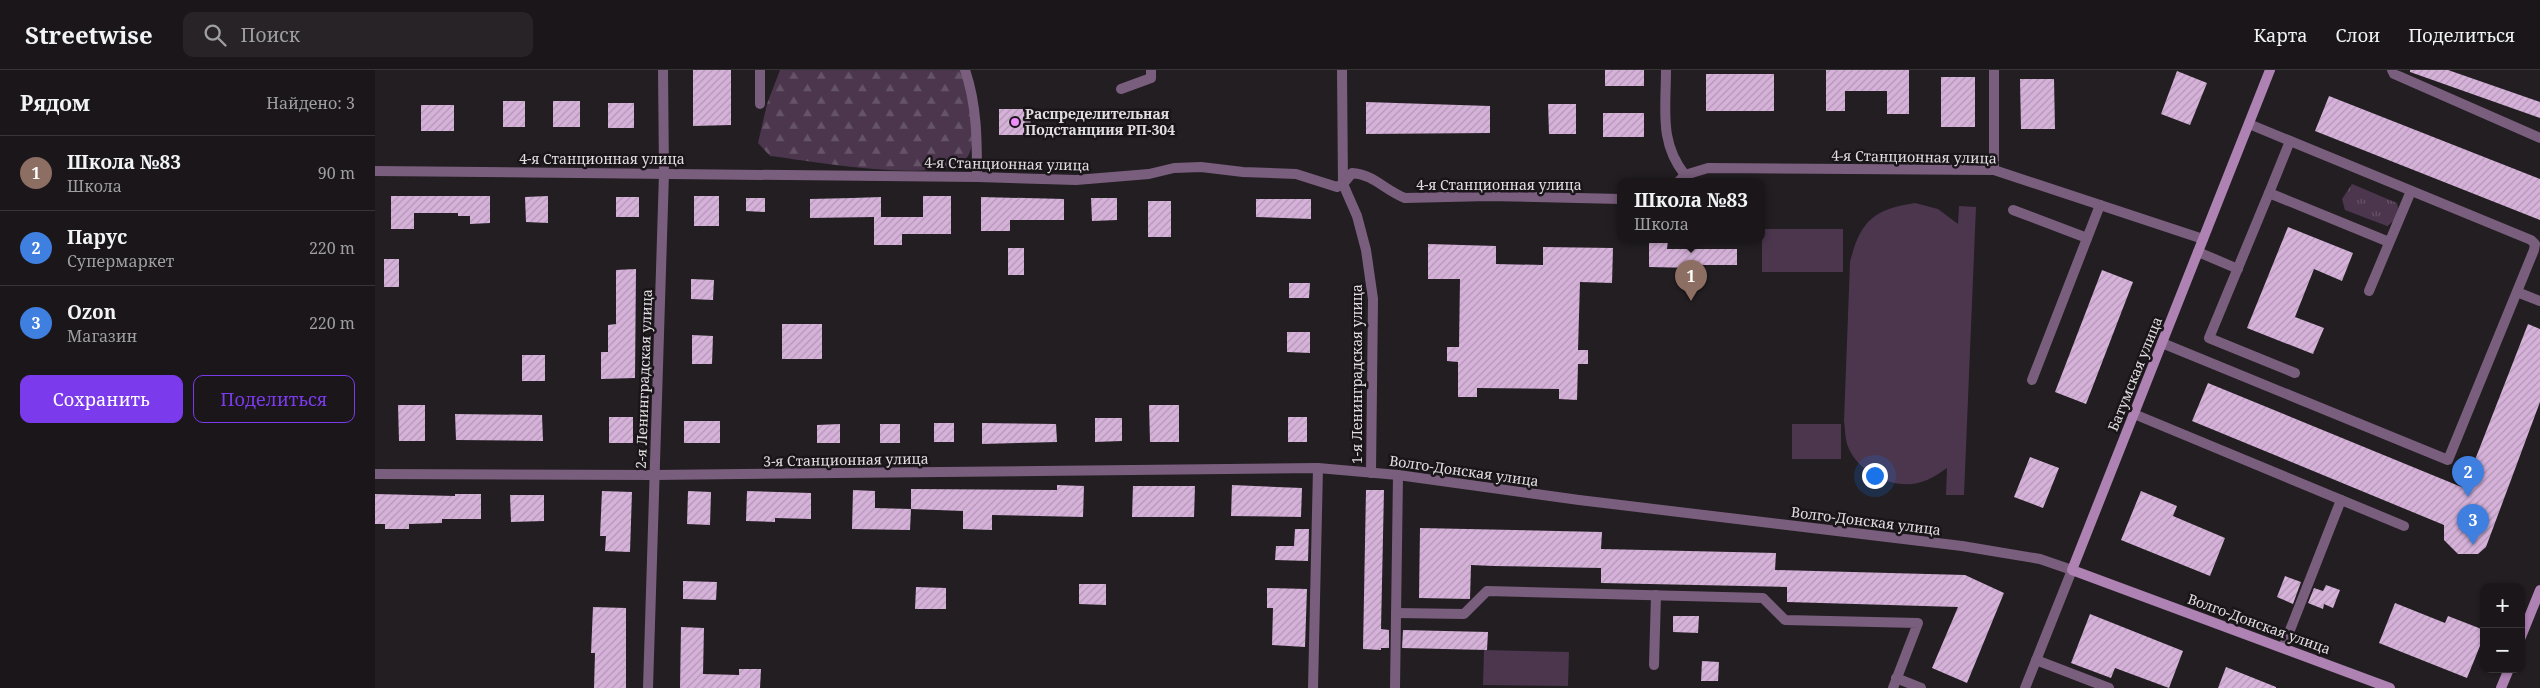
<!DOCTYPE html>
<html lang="ru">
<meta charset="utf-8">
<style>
:root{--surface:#1a161a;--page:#272327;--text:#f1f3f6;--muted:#9f9fa2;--line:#383539;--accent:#7c3aed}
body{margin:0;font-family:"Noto Serif",serif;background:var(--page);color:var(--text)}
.controls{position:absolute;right:15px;bottom:15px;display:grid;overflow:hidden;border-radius:10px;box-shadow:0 1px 4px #0004}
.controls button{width:45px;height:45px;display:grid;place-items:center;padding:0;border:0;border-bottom:1px solid var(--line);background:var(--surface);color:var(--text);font:25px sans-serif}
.you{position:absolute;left:1499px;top:405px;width:18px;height:18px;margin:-12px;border:4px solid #fff;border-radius:50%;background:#1a73e8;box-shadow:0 0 0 8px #1a73e833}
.badge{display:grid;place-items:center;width:32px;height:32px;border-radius:50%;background:var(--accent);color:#fff;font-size:16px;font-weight:700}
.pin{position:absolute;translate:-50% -41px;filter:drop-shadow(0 1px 2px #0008)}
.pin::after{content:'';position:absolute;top:26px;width:18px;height:15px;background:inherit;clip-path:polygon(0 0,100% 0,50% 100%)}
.popup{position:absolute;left:1242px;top:108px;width:148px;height:65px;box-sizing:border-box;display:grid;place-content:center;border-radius:10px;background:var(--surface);filter:drop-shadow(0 1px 4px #0005);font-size:16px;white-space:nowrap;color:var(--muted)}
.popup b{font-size:19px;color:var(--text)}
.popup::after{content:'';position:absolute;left:50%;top:100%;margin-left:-10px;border:10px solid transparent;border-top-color:var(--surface)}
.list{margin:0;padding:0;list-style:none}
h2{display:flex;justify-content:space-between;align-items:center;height:65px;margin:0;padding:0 20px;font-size:21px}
h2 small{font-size:16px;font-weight:400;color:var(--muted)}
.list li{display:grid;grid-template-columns:32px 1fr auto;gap:15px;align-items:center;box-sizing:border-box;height:75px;padding:0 20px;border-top:1px solid var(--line)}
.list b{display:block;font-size:19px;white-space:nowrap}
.list p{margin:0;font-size:16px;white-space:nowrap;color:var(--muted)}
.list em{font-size:16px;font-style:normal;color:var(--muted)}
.actions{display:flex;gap:10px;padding:15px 20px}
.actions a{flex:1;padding:11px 0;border:1px solid var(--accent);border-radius:10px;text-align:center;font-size:18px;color:var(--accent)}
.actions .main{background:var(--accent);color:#fff}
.icon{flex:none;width:28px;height:28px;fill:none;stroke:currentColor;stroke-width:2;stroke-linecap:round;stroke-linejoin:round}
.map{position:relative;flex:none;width:2165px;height:618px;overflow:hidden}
header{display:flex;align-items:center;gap:30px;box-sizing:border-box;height:70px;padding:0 25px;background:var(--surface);border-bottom:1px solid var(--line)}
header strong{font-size:24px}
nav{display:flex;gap:28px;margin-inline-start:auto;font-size:18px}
.search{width:350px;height:45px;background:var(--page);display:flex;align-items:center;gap:12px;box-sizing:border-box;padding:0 18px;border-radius:10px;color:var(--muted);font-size:19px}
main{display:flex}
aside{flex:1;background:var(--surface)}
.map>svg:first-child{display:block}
.grass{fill:url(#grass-tufts)}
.forest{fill:url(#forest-firs)}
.garden{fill:#4b364e}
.building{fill:url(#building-hatch)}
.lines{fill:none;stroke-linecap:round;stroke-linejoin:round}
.lane{stroke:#7a5e7d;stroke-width:10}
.street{stroke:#7a5e7d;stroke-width:10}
.secondary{stroke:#ae82b3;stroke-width:10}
.poi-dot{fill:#ed8cfa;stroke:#191519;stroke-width:2}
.labels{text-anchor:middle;stroke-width:5;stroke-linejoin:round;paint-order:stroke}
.poi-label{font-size:14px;font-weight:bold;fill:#e1dee1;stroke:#191519;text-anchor:start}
.street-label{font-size:14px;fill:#e1dee1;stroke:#191519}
</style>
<header>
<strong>Streetwise</strong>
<div class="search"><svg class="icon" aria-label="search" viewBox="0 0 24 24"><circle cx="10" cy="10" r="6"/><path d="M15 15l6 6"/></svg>Поиск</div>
<nav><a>Карта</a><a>Слои</a><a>Поделиться</a></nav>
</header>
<main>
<aside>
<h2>Рядом<small>Найдено: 3</small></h2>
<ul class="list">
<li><span class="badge" style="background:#8d6e63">1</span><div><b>Школа №83</b><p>Школа</p></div><em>90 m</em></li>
<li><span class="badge" style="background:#3f7fe0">2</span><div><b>Парус</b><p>Супермаркет</p></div><em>220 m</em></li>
<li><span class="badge" style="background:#3f7fe0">3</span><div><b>Ozon</b><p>Магазин</p></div><em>220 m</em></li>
</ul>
<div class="actions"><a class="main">Сохранить</a><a>Поделиться</a></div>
</aside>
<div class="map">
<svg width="2165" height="618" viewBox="0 0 2165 618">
<defs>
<pattern id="grass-tufts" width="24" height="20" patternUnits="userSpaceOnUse" patternTransform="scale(1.25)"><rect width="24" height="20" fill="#4b364e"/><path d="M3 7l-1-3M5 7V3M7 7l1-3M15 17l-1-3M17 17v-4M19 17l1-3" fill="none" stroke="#655367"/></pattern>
<pattern id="forest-firs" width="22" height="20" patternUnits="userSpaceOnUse" patternTransform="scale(1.25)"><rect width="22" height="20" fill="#4b364e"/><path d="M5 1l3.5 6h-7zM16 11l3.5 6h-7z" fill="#655367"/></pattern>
<pattern id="building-hatch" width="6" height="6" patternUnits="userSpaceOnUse" patternTransform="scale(1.25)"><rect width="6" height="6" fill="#d6b2da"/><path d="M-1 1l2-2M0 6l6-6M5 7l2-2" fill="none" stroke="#b296b4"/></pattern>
</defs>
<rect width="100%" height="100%" fill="#221e22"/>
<path class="grass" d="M1977 114 2022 133C2025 143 2020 151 2012 156L1970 140 1967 129Z"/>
<path class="forest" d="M405 0H588C593 19 604 70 593 86 573 117 431 90 395 86L383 73 392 34Z"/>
<g class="garden">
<path d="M1540 133 1563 139 1583 154 1584 136 1601 137 1589 425H1571L1572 398C1566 402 1559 407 1552 410 1523 423 1482 404 1472 374 1470 367 1470 358 1469 351L1475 192C1485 152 1498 139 1540 133Z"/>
<rect x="1387" y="159" width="81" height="43"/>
<rect x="1417" y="354" width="49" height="35"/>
<path d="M1109 580 1194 582 1193 616 1108 615Z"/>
</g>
<g class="building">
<path d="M318 0H356V55L318 56Z"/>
<rect x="1230" y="0" width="39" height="16"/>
<path d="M1451 0H1534V44H1512V21H1470V41H1451Z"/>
<path d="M2035 0H2073L2165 32V48L2035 2Z"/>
<path d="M1802 1 1832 13 1815 55 1786 44Z"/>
<rect x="1331" y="4" width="68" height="37"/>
<rect x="1566" y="7" width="34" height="50"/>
<path d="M1645 9H1679L1680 59H1646Z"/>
<path d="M1954 26 2165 109V150L1940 61Z"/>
<rect x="128" y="31" width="22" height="26"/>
<rect x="178" y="31" width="27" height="26"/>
<path d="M991 32 1115 36V63L991 64Z"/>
<rect x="233" y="33" width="26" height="25"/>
<path d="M1173 34H1201V64H1174Z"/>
<rect x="46" y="35" width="33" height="26"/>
<path d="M624 39H655L656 65H624Z"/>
<rect x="1228" y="43" width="41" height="24"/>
<path d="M16 126H115V153L95 154V146H83V143H39V159H16Z"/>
<path d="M173 126V153L151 152 150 127Z"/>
<rect x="319" y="126" width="25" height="30"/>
<path d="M548 126H576V164H527V175H499V147L435 148V129L477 128 506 127V147H548Z"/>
<rect x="241" y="127" width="23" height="20"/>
<path d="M606 127 689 129V150H635V161H606Z"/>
<path d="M371 128H390V142L371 141Z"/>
<path d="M716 128H742V150L717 151Z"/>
<path d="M881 129H936V149L881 147Z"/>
<rect x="773" y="131" width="23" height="36"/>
<path d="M1913 157 1978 183 1967 211 1939 199 1920 247 1949 258 1938 284 1872 258Z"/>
<path d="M1274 170H1293L1292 179H1362V195H1320V198L1274 197Z"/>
<path d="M1053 174 1121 176V194L1168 195V177L1238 178 1237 213 1205 212 1203 280H1213V294H1203L1202 330 1184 329V319L1102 318V327H1083V292L1072 291V277H1084L1085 209H1053Z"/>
<rect x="633" y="178" width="16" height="27"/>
<rect x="9" y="189" width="15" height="28"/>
<path d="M261 199 260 308 226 309V282H233V255L241 254V200Z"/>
<path d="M1727 200 1758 212 1711 334 1680 322Z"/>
<path d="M316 209 339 210 338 230 316 229Z"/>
<path d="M914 213H935L934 228H914Z"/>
<rect x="407" y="254" width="40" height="35"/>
<path d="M2153 254 2165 259V332L2111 477 2103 484H2083L2069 470V455L1817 351 1833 313 2089 418Z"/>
<path d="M912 262H935V283L912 282Z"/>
<path d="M317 265 338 266 337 294H317Z"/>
<rect x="147" y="285" width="23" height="26"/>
<path d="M23 335H50V371H24Z"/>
<path d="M774 335H804V372H775Z"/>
<path d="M80 344 167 345 168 371 81 370Z"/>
<rect x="234" y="347" width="24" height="26"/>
<rect x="913" y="347" width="19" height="25"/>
<path d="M720 348H747V371L720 372Z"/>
<rect x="309" y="351" width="36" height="22"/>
<rect x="559" y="353" width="20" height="19"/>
<path d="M607 353 681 354 682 372 607 374Z"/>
<path d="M465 354V373H442V355Z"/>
<rect x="505" y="354" width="20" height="19"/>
<path d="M1655 387 1684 398 1668 438 1639 427Z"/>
<path d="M682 415 709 416 708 447 617 445V460L588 459V441L536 439V419L682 420Z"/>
<path d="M857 415 927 418 926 447 856 446Z"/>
<path d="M758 416H820L819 447H757Z"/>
<path d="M478 420 500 421V438L536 439 535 460 477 459Z"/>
<path d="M991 420H1009L1006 559 1014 560V578H1006V580L988 579Z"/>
<path d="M227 421 257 422 255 482 230 481 231 466H225Z"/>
<path d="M313 421 336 422 335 455 312 454Z"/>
<path d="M372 421 436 423V449L400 448V452L371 451Z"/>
<path d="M1766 421 1802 436 1798 446 1850 468 1835 506 1746 470Z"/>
<path d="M0 424 80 426V424H106V449H67V453L34 454V459H10V454H0Z"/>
<path d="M135 425H169V451L136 452Z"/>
<path d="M1045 458 1227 462 1226 479 1401 483 1400 500 1590 505 1629 523 1592 613 1557 598 1583 537 1412 532V517L1226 513V498L1119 496 1096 495 1095 529 1044 528Z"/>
<path d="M920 459H934L933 491 900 490 901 476H919Z"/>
<path d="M1910 506 1926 512 1918 534 1902 527Z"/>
<path d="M308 511 342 512 341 530 308 529Z"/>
<path d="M704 514H731V535L704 534Z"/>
<path d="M1951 515 1965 520 1958 538 1949 534 1948 539 1933 533 1939 518 1948 521Z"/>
<path d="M541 517 571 518V539H540Z"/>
<path d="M892 518 932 519 930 577 897 575 898 538H892Z"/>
<path d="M2020 533 2070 553 2073 546 2109 560V566L2092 608 2004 573Z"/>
<path d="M218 537 251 538V618H219L220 583H216Z"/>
<path d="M1715 544 1808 581 1794 618 1740 598 1736 608 1696 593Z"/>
<path d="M1298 546H1324L1323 563 1298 562Z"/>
<path d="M306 557 329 558 328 604 364 605V599H386L385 618H305Z"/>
<path d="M1028 560 1113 562 1112 580 1027 578Z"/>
<path d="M1327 591 1344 592 1343 611H1326Z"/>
<path d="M1851 597 1901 617V618H1843Z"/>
</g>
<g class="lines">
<g class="lane">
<path d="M385 0V34"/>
<path d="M590 0C602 35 602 70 602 107"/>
<path d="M2017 0 2019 4 2165 68"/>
<path d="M746 19 776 8V0"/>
<path d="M1915 71 1894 123 2014 172"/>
<path d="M1894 123 1834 268 1920 303"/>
<path d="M1638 140 1712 168"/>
<path d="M1823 182 1863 199"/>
<path d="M1994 221 2036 121"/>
<path d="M2142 222 2165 231"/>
<path d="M1787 273 2073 390 2159 180 2160 174 2156 170 1874 54"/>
<path d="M1657 310 1725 135"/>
<path d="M1759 344 2029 456"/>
<path d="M1021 543 1089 544 1112 521 1388 528 1410 550 1543 553 1518 618"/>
<path d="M1908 578 1966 430"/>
<path d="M1661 590 1734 618"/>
<path d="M1279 595 1281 525"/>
<path d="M1521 608 1546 618"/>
<path d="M1020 618 1023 405"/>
</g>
<g class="street">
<path d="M967 0 968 114 982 146 991 180 998 229 996 403"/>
<path d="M1291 0C1291 40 1284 72 1310 105"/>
<path d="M1619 0V100"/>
<path d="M0 101 602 107 701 110 774 104 799 98 826 97 868 102 921 104 962 117 968 114 977 103C998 104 1011 121 1030 128L1114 126 1246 129"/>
<path d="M1303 112 1310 105 1333 98 1619 100 1828 169"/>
<path d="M0 404 279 405 943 398 1023 405 1204 430 1587 476 1665 489 1697 500 1650 618"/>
<path d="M273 618 289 103 288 0"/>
<path d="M938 618 943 398"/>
</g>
<g class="secondary">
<path d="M1895 0 1697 500 2015 618"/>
<path d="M2146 567 2165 520"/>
<path d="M2126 618 2134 599"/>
</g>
</g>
<circle class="poi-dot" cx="640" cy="52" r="5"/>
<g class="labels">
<g class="poi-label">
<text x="650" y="49">Распределительная<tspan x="650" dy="16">Подстанциия РП-304</tspan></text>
</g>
<g class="street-label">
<text transform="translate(1539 87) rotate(1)" y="5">4-я Станционная улица</text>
<text x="227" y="94">4-я Станционная улица</text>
<text transform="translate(632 94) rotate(1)" y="5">4-я Станционная улица</text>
<text x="1124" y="120">4-я Станционная улица</text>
<text transform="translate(982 304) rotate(-90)" y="5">1-я Ленинградская улица</text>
<text transform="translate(1760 304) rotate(-68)" y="5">Батумская улица</text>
<text transform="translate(269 309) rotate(-88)" y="5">2-я Ленинградская улица</text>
<text transform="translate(471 390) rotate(-1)" y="5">3-я Станционная улица</text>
<text transform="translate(1089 401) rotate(8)" y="5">Волго-Донская улица</text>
<text transform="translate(1491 451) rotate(7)" y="5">Волго-Донская улица</text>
<text transform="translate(1884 554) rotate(20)" y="5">Волго-Донская улица</text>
</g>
</g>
</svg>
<div class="controls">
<button>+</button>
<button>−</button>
</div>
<div class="you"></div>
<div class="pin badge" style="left:1316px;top:231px;background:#8d6e63">1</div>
<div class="popup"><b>Школа №83</b>Школа</div>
<div class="pin badge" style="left:2093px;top:427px;background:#3f7fe0">2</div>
<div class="pin badge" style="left:2098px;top:475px;background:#3f7fe0">3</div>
</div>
</main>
